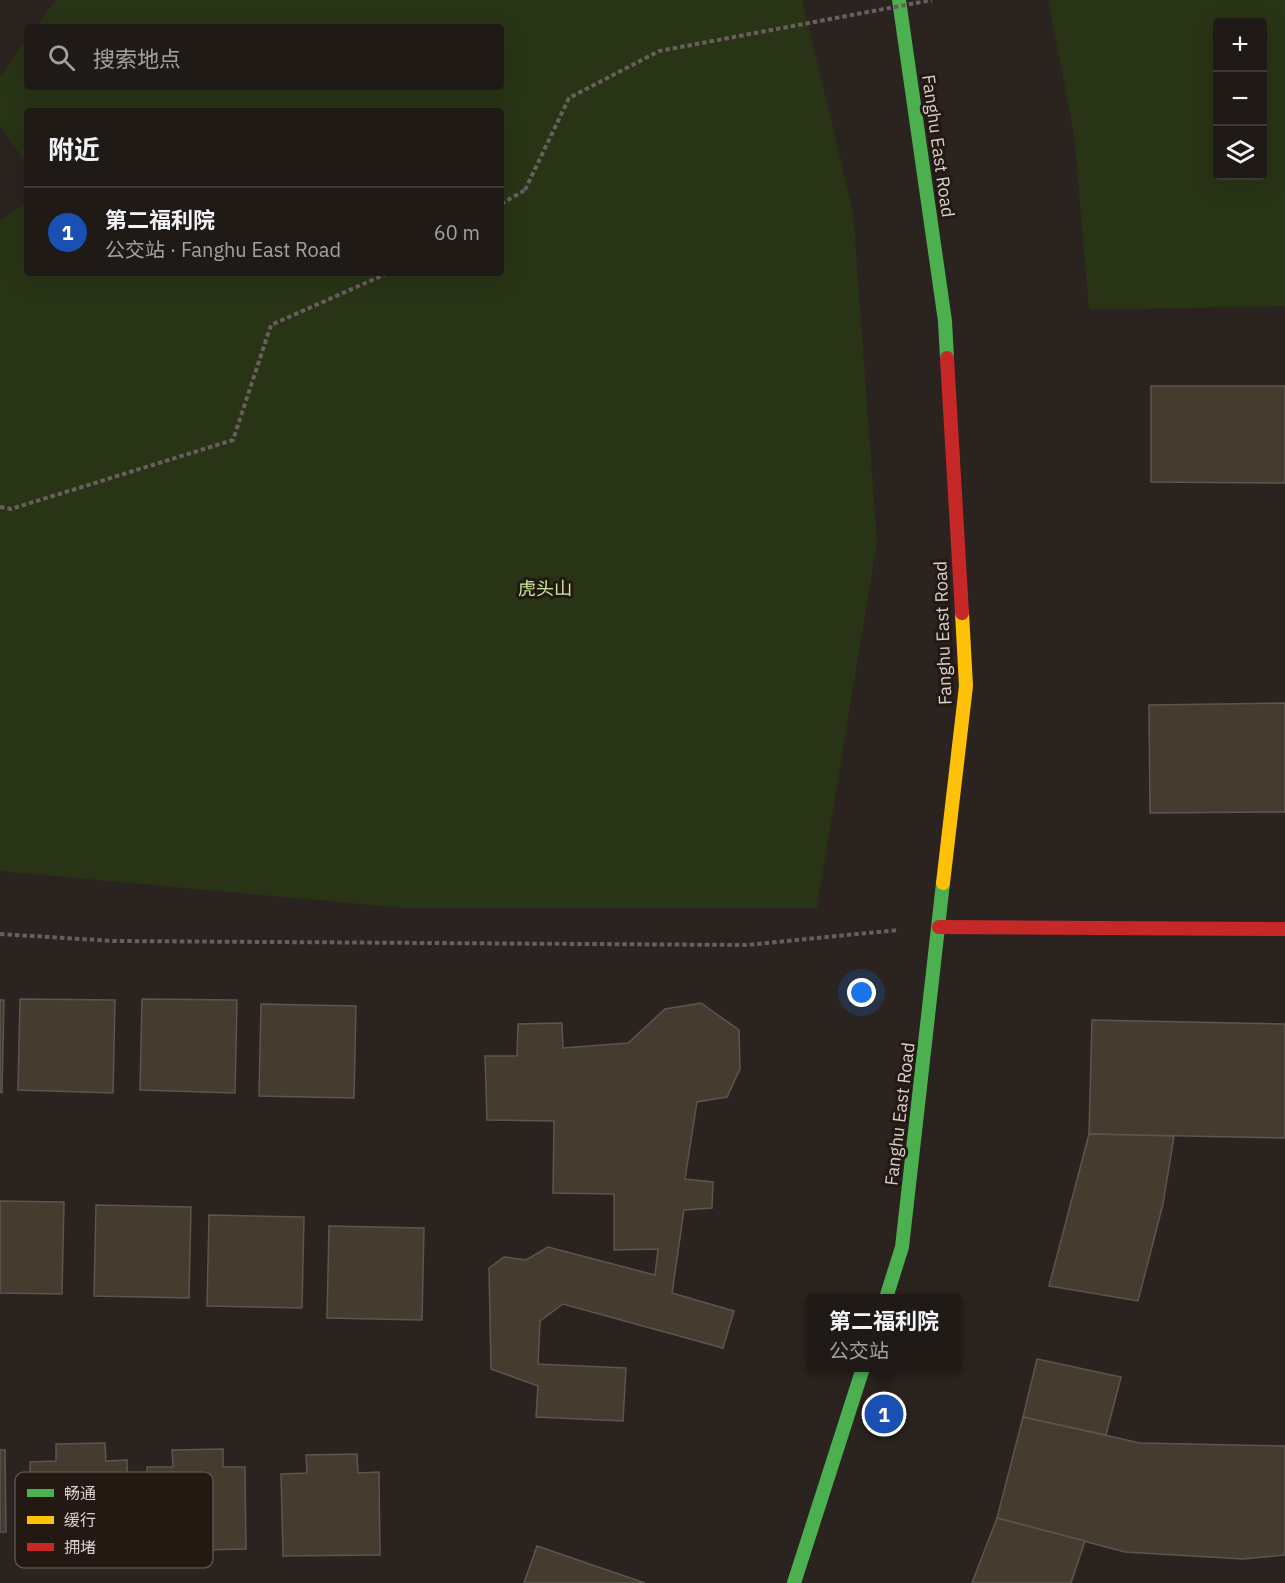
<!DOCTYPE html>
<html lang="zh">
<meta charset="utf-8">
<style>
:root{--surface:#201a17;--page:#2d2724;--text:#f1f3f6;--muted:#a2a1a1;--line:#3d3836;--accent:#1a73e8}
body{margin:0;font-family:"IBM Plex Sans","Noto Sans SC",sans-serif;background:var(--page);color:var(--text)}
.controls{position:absolute;right:18px;top:18px;display:grid;overflow:hidden;border-radius:6px;box-shadow:0 6px 24px #0002}
.controls button{width:54px;height:54px;display:grid;place-items:center;padding:0;border:0;border-bottom:2px solid var(--line);background:var(--surface);color:var(--text);font:30px sans-serif}
.you{position:absolute;left:862px;top:993px;width:21px;height:21px;margin:-15px;border:4px solid #fff;border-radius:50%;background:#1a73e8;box-shadow:0 0 0 9px #1a73e833}
.badge{display:grid;place-items:center;width:39px;height:39px;border-radius:50%;background:var(--accent);color:#fff;font-size:20px;font-weight:700}
.pin{position:absolute;translate:-50% -50%;border:3px solid #fff;box-shadow:0 2px 6px #0006}
.popup{position:absolute;left:806px;top:1294px;width:156px;height:78px;box-sizing:border-box;display:grid;place-content:center;border-radius:6px;background:var(--surface);filter:drop-shadow(0 2px 4px #0005);font-size:20px;white-space:nowrap;color:var(--muted)}
.popup b{font-size:22px;color:var(--text)}
.popup::after{content:'';position:absolute;left:50%;top:100%;margin-left:-12px;border:12px solid transparent;border-top-color:var(--surface)}
.list{margin:0;padding:0;list-style:none}
h2{display:flex;justify-content:space-between;align-items:center;height:78px;margin:0;padding:0 24px;font-size:26px}
h2 small{font-size:20px;font-weight:400;color:var(--muted)}
.list li{display:grid;grid-template-columns:39px 1fr auto;gap:18px;align-items:center;box-sizing:border-box;height:90px;padding:0 24px;border-top:2px solid var(--line)}
.list b{display:block;font-size:22px;white-space:nowrap}
.list p{margin:0;font-size:20px;white-space:nowrap;color:var(--muted)}
.list em{font-size:20px;font-style:normal;color:var(--muted)}
.icon{flex:none;width:33px;height:33px;fill:none;stroke:currentColor;stroke-width:2;stroke-linecap:round;stroke-linejoin:round}
.map{position:relative;flex:none;width:1285px;height:1583px;overflow:hidden}
.search{position:absolute;background:var(--surface);box-shadow:0 6px 24px #0002;left:24px;top:24px;width:480px;height:66px;display:flex;align-items:center;gap:15px;box-sizing:border-box;padding:0 21px;border-radius:6px;color:var(--muted);font-size:22px}
.panel{position:absolute;background:var(--surface);box-shadow:0 6px 24px #0002;left:24px;top:108px;width:480px;height:168px;border-radius:6px}
.map>svg:first-child{display:block}
.green{fill:#293416;fill-rule:evenodd}
.building{fill:#453c2f;stroke:#5b5651;stroke-width:1.5}
.lines{fill:none;stroke-linecap:round;stroke-linejoin:round}
.path{stroke:#695e5d;stroke-width:4;stroke-dasharray:4.5 3;stroke-linecap:butt}
.fast{stroke:#4caf50;stroke-width:14}
.slow{stroke:#ffc107;stroke-width:14}
.jam{stroke:#c62828;stroke-width:14}
.path-bridge{stroke:#695e5d;stroke-width:4;stroke-dasharray:4.5 3;stroke-linecap:butt}
.labels{text-anchor:middle;stroke-width:6;stroke-linejoin:round;paint-order:stroke}
.street-label{font-size:18px;fill:#d9d1cc;stroke:#241812}
.park-label{font-size:18px;fill:#c7ea9a;stroke:#241812}
.key{fill:#241812;stroke:#5a504a;stroke-width:1.5}
.key-label{font-size:16px;fill:#d9d1cc}
</style>
<div class="map">
<svg width="1285" height="1583" viewBox="0 0 1285 1583">
<rect width="100%" height="100%" fill="#2a231f"/>
<g class="green">
<path d="M56 0H802L853 211 877 542 817 908H405L0 871V220L27 203V273H501V111H27V164L0 127V76L27 39V87H501V27H36Z"/>
<path d="M1048 0H1285V306L1089 310 1074 134ZM1218 22H1262V176H1218Z"/>
</g>
<g class="building">
<path d="M1151 386H1285V483L1151 482Z"/>
<path d="M1285 703V812L1150 813 1149 705Z"/>
<path d="M20 999 115 1000 113 1093 18 1090Z"/>
<path d="M142 999 237 1000 235 1093 140 1090Z"/>
<path d="M0 1000H4L2 1093 0 1092Z"/>
<path d="M701 1003 739 1030 740 1069 727 1097 697 1102 685 1179 713 1182 712 1208 684 1210 672 1293 734 1311 723 1348 563 1304 540 1321 538 1364 626 1368 623 1421 536 1417 538 1386 491 1369 489 1268 504 1257 526 1260 548 1247 655 1275 658 1249 614 1250V1194L553 1193 554 1121 487 1120 485 1056H517L518 1024 562 1023 563 1048 628 1043 665 1009Z"/>
<path d="M261 1004 356 1006 354 1098 259 1096Z"/>
<path d="M1092 1020 1285 1024V1138L1089 1134Z"/>
<path d="M1089 1134 1174 1136 1163 1204 1138 1301 1049 1286Z"/>
<path d="M0 1201 64 1202 62 1294 0 1293Z"/>
<path d="M96 1205 191 1207 189 1298 94 1296Z"/>
<path d="M209 1215 304 1217 302 1308 207 1306Z"/>
<path d="M329 1226 424 1228 422 1320 327 1318Z"/>
<path d="M1037 1359 1121 1377 1106 1435 1023 1417Z"/>
<path d="M1023 1417 1140 1443 1285 1446V1555L1243 1559 1125 1552 997 1518Z"/>
<path d="M105 1443 106 1461 127 1460 129 1543 31 1545 30 1462 56 1461V1444Z"/>
<path d="M223 1449V1467H245L246 1549 148 1551 147 1467H173L172 1450Z"/>
<path d="M0 1450H5L6 1532H0Z"/>
<path d="M357 1454 358 1473 379 1472 380 1555 283 1556 281 1474 307 1473 306 1455Z"/>
<path d="M997 1518 1085 1541 1071 1583H972Z"/>
<path d="M537 1546 645 1583H524Z"/>
</g>
<g class="lines">
<g class="path">
<path d="M501 204 525 190"/>
<path d="M0 507 11 509 233 440 271 325 388 273"/>
<path d="M0 934 113 941 746 945 898 930"/>
</g>
<g class="fast">
<path d="M899 0 945 321 947 358"/>
<path d="M886 1298 902 1247 943 883"/>
<path d="M794 1583 863 1368"/>
</g>
<path class="slow" d="M943 883 966 686 962 613"/>
<g class="jam">
<path d="M947 358 962 613"/>
<path d="M939 927 1285 929"/>
</g>
<path class="path-bridge" d="M525 190 569 98 659 51 932 0"/>
</g>
<g class="labels">
<g class="street-label">
<text transform="translate(938 146) rotate(82)" y="6">Fanghu East Road</text>
<text transform="translate(943 633) rotate(-92)" y="6">Fanghu East Road</text>
<text transform="translate(900 1114) rotate(-83)" y="6">Fanghu East Road</text>
</g>
<g class="park-label">
<text x="545" y="595">虎头山</text>
</g>
</g>
<rect x="15" y="1472" width="198" height="96" rx="9" class="key"/>
<rect x="27" y="1489" width="27" height="8" fill="#4caf50"/>
<rect x="27" y="1516" width="27" height="8" fill="#ffc107"/>
<rect x="27" y="1543" width="27" height="8" fill="#c62828"/>
<g class="key-label">
<text x="64" y="1499">畅通</text>
<text x="64" y="1526">缓行</text>
<text x="64" y="1553">拥堵</text>
</g>
</svg>
<div class="controls">
<button>+</button>
<button>−</button>
<button><svg class="icon" aria-label="layers" viewBox="0 0 24 24"><path d="M12 4l9 5-9 5-9-5zM3 14l9 5 9-5"/></svg></button>
</div>
<div class="you"></div>
<div class="pin badge" style="left:884px;top:1414px;background:#1a4fb4">1</div>
<div class="popup"><b>第二福利院</b>公交站</div>
<div class="search"><svg class="icon" aria-label="search" viewBox="0 0 24 24"><circle cx="10" cy="10" r="6"/><path d="M15 15l6 6"/></svg>搜索地点</div>
<section class="panel">
<h2>附近<small></small></h2>
<ul class="list">
<li><span class="badge" style="background:#1a4fb4">1</span><div><b>第二福利院</b><p>公交站 · Fanghu East Road</p></div><em>60 m</em></li>
</ul>
</section>
</div>
